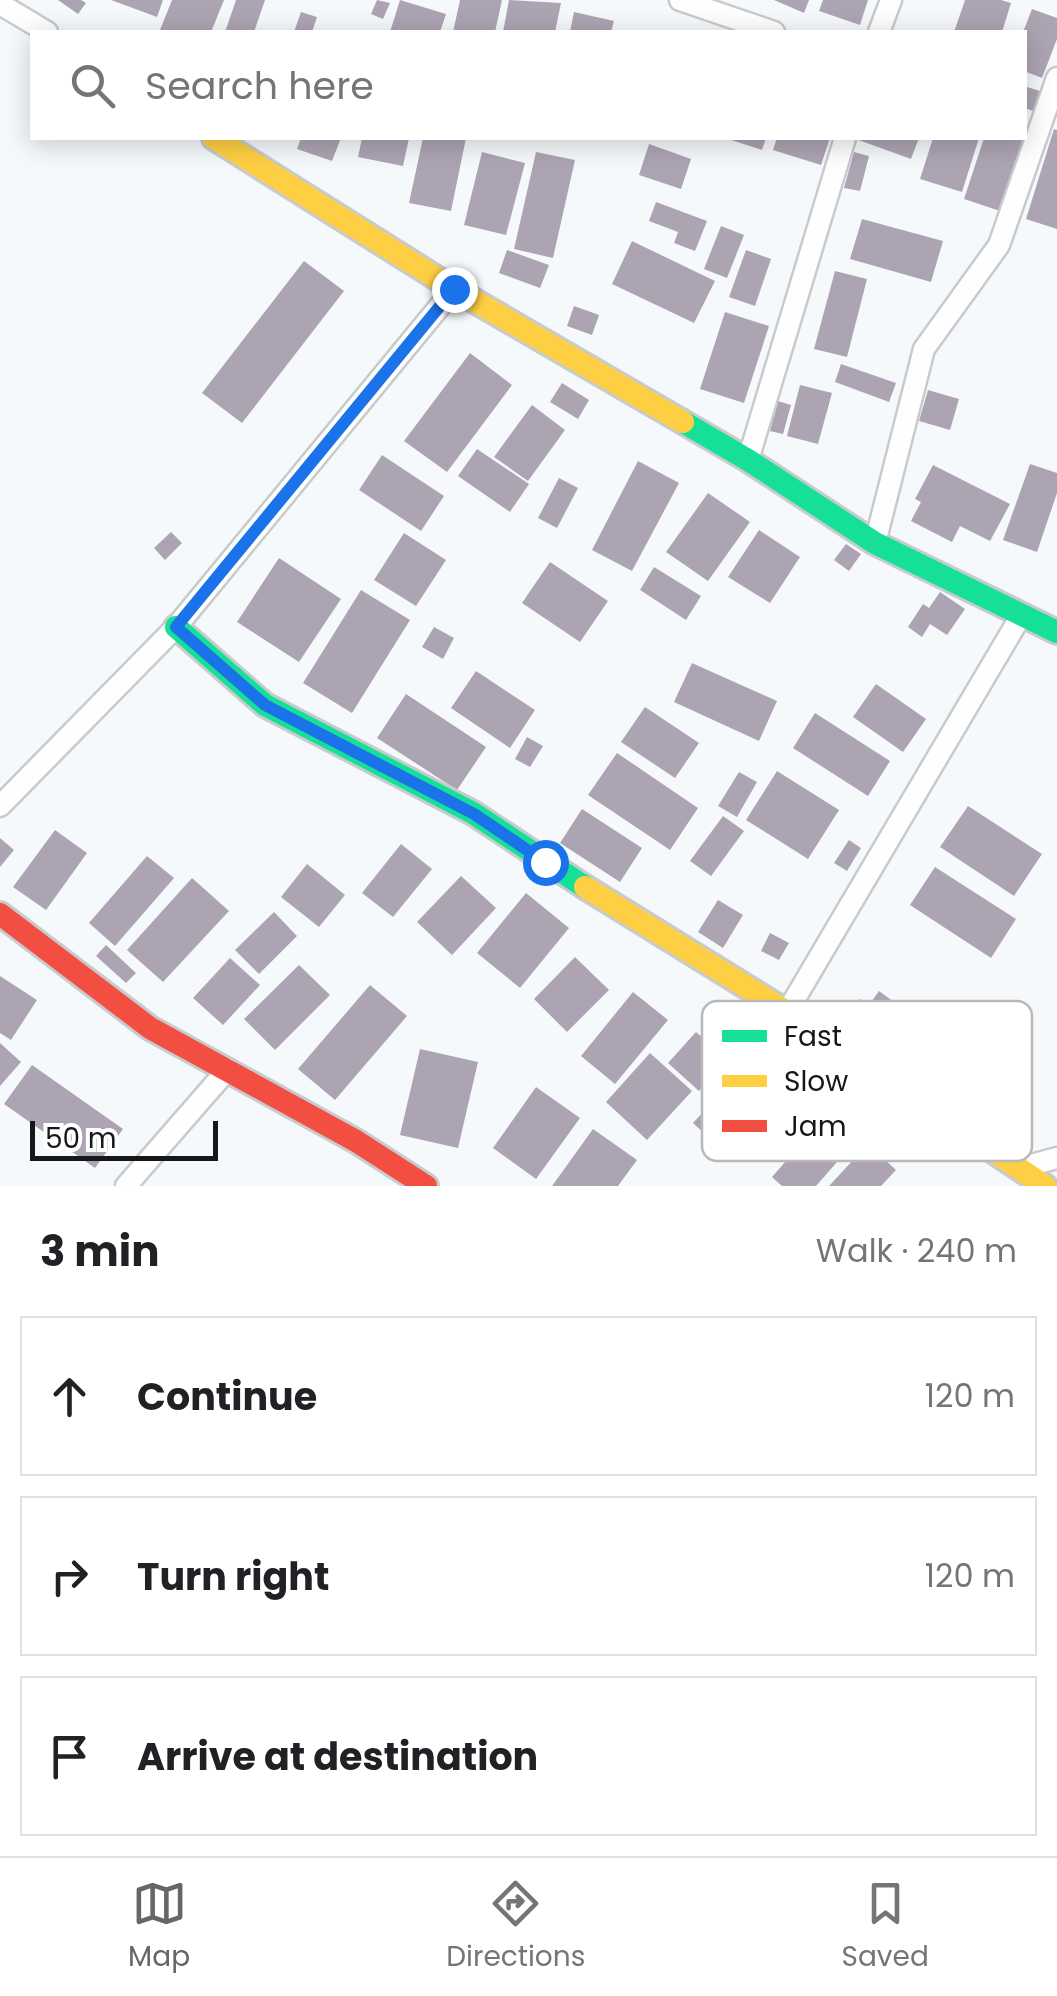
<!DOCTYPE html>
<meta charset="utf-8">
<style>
:root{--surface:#fff;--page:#f6f6f6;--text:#202124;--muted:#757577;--line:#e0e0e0;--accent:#646668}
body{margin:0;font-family:Poppins,sans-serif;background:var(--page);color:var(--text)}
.scale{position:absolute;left:30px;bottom:25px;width:188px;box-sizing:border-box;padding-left:10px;border:5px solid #151719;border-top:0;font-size:28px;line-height:35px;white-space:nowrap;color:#151719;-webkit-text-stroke:8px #fff;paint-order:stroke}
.stop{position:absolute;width:30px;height:30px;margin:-22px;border:8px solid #1a73e8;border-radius:50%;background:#fff}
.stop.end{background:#1a73e8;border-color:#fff;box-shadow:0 2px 10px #0008}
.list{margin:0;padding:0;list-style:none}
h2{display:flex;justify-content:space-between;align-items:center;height:130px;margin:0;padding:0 40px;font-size:42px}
h2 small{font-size:32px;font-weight:400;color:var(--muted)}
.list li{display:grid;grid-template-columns:65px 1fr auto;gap:30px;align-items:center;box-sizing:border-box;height:160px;margin:0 20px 20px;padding:0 20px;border:2px solid var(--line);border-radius:0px}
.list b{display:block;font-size:38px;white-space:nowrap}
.list em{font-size:32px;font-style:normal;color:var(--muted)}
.icon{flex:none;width:55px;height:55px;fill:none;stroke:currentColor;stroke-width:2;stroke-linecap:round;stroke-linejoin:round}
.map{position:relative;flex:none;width:1057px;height:1186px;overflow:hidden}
.search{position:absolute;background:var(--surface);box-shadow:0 5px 25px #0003;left:30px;right:30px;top:30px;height:110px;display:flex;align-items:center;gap:25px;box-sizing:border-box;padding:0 35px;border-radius:0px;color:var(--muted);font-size:38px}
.sheet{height:670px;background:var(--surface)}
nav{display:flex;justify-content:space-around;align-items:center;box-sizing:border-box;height:140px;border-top:2px solid var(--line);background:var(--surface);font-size:28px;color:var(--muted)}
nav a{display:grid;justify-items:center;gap:5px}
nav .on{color:var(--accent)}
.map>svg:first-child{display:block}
.building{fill:#ada4b3}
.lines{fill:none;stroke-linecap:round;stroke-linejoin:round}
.street-casing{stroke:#c8cbcd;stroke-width:25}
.fast-casing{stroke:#c8cbcd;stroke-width:28}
.slow-casing{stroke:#c8cbcd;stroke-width:28}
.jam-casing{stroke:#c8cbcd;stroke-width:28}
.street{stroke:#fefeff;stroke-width:20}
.fast{stroke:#16e098;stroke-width:22}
.slow{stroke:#ffcf43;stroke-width:22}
.jam{stroke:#f24e42;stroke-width:22}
.route{stroke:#1a73e8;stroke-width:12}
.key{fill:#fff;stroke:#b9b9ba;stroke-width:2.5}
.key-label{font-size:28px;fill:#151719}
</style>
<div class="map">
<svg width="1057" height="1186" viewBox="0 0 1057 1186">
<rect width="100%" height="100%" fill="#f6f9fc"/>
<g class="building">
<path d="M58 0H81L86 3 78 14Z"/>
<path d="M111 0H163L157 17Z"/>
<path d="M172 0H224L211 32H168L160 30Z"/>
<path d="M236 0H265L254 32H225Z"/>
<path d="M377 0 390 3 383 19 371 14Z"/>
<path d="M400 0 446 14 440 32H390Z"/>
<path d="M460 0H502L495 32H453Z"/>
<path d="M509 0 561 3 555 32H503Z"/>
<path d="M774 0H809L804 13Z"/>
<path d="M823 0H868L860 25 819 11Z"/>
<path d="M965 0H1001L1011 3 1002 32H954Z"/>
<path d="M1032 9 1057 18V39L1042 78 1024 71 1023 32Z"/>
<path d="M301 12 317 17 312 32H294Z"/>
<path d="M574 12 614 21 611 32H570Z"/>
<path d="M1024 86 1046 93 1040 113 1024 108Z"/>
<path d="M1024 125 1031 127 1003 212 964 199 984 138H1024Z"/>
<path d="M1054 129 1057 130V229L1026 219Z"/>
<path d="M301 138H341L332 161 297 149Z"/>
<path d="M362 138H409L403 166 358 157Z"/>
<path d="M423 138H466L451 211 409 203Z"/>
<path d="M725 138H766L762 150Z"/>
<path d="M777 138H830L821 165 773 150Z"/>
<path d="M853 138H919L911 159Z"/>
<path d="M933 138H979L962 192 920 179Z"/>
<path d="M649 144 691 159 681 189 639 175Z"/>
<path d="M482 152 525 163 506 235 464 225Z"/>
<path d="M536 152 575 160 553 258 514 249Z"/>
<path d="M854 152 869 156 860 191 844 188Z"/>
<path d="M656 202 707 221 695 251 674 243 678 232 649 221Z"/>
<path d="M862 219 943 241 931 282 850 259Z"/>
<path d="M721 226 744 235 727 278 704 269Z"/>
<path d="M632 241 715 281 694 323 612 284Z"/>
<path d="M507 250 549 265 540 288 499 273Z"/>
<path d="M746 250 771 259 755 306 729 297Z"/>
<path d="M304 261 344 291 242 423 202 393Z"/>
<path d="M835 271 867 279 847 357 814 349Z"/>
<path d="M574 306 599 315 592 335 567 326Z"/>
<path d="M725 312 769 326 744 403 700 389Z"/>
<path d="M470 353 512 385 447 472 404 441Z"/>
<path d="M841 364 896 383 889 402 835 382Z"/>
<path d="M562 383 589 400 578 419 550 402Z"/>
<path d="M800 385 832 393 818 444 787 436Z"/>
<path d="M928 390 959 399 950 430 919 421Z"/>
<path d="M778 401 791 405 783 434 770 431Z"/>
<path d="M532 405 565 430 528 481 494 457Z"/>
<path d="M477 449 529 484 510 512 458 476Z"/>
<path d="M382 455 444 496 421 531 359 490Z"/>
<path d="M638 461 679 483 632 571 592 550Z"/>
<path d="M1030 464 1057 473V493L1037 552 1003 540Z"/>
<path d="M933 465 1010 504 990 541 960 526 952 542 911 521 921 502 915 499Z"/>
<path d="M559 478 578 488 557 528 538 518Z"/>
<path d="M708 493 750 522 708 581 666 552Z"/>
<path d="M759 530 800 557 770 603 728 577Z"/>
<path d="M171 532 182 543 165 560 154 548Z"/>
<path d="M404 533 446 560 416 606 374 580Z"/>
<path d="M846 544 861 554 849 571 834 560Z"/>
<path d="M279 558 341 599 299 662 237 622Z"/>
<path d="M550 562 608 601 580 642 522 603Z"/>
<path d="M654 567 701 596 686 620 640 590Z"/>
<path d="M361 590 410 620 352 713 303 683Z"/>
<path d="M940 592 965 609 947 635 930 624 922 637 908 627 923 604 929 608Z"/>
<path d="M434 627 454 638 443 659 422 647Z"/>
<path d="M692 663 777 701 759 741 674 702Z"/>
<path d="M476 671 535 710 510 748 451 708Z"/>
<path d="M876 684 926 719 903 752 853 717Z"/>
<path d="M406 694 486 747 457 790 377 738Z"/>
<path d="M645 707 699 743 675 778 621 742Z"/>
<path d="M815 713 890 761 868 796 793 748Z"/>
<path d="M527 737 543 746 530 767 515 759Z"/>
<path d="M617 753 698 808 670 850 588 795Z"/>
<path d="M777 771 839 810 808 859 746 820Z"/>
<path d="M739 772 757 782 737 817 718 806Z"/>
<path d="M968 806 1042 854 1014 896 940 847Z"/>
<path d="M582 809 642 848 620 882 560 843Z"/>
<path d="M723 816 744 831 711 876 690 861Z"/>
<path d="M55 830 87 853 46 910 13 887Z"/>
<path d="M0 838 14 850 0 867Z"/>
<path d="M849 840 861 848 847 871 834 863Z"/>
<path d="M401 844 432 869 393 917 362 893Z"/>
<path d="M147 856 174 878 115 946 89 923Z"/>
<path d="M307 864 345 895 319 927 281 897Z"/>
<path d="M935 867 1016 919 991 958 910 905Z"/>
<path d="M461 876 496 908 452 955 417 922Z"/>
<path d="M192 878 229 911 163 982 127 950Z"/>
<path d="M526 893 569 928 520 988 477 953Z"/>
<path d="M718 900 743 915 723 948 698 932Z"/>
<path d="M274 912 297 936 259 974 235 950Z"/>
<path d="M770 933 789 943 779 960 761 951Z"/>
<path d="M106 945 136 973 126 983 96 956Z"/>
<path d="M575 957 609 990 567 1032 534 999Z"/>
<path d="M230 958 260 985 223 1025 193 998Z"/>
<path d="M299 965 330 995 275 1050 244 1019Z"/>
<path d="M0 976 37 1000 11 1040 0 1033Z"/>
<path d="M370 985 407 1016 335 1100 298 1069Z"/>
<path d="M879 991 894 1002 870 1038 845 1021 860 999 869 1005Z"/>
<path d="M633 992 668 1020 615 1084 581 1056Z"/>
<path d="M696 1032 727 1059 699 1091 668 1063Z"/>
<path d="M0 1043 21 1062 0 1086Z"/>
<path d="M420 1049 478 1062 458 1148 400 1135Z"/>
<path d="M650 1053 692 1091 647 1140 606 1102Z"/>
<path d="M32 1065 123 1129 95 1168 4 1104Z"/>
<path d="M741 1072 758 1088 747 1099 751 1102 713 1142 693 1123Z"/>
<path d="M536 1087 580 1118 536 1179 493 1148Z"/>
<path d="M828 1113 858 1138 816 1186H782L772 1177Z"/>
<path d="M593 1129 637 1160 618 1186H552Z"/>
<path d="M868 1144 896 1170 881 1186H829Z"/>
</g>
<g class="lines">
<g class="street-casing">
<g id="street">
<path d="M680 0 774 32"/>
<path d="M0 4 47 32"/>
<path d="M879 32 891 0"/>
<path d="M748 460 845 138"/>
<path d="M875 543 924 349 999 245 1057 78"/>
<path d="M0 806 176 627 454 289"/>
<path d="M787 1012 1022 614"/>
<path d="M1020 1168 1057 1158"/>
<path d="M126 1186 228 1069"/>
</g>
</g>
<g class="fast-casing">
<g id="fast">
<path d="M683 422 748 460 875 543 1057 632"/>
<path d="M176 627 265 705 473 813 585 887"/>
</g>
</g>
<g class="slow-casing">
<g id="slow">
<path d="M214 138 454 289 683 422"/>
<path d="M585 887 787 1012 1045 1186"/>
</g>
</g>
<g class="jam-casing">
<path id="jam" d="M0 914 150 1028 356 1141 426 1186"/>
</g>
<use href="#street" class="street"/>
<use href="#fast" class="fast"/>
<use href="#slow" class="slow"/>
<use href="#jam" class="jam"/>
</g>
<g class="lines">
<path class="route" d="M454 289 176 627 265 705 474 814 545 862"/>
</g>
<rect x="702" y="1001" width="330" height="160" rx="15" class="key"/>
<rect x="722" y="1030" width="45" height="12" fill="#16e098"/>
<rect x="722" y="1075" width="45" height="12" fill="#ffcf43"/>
<rect x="722" y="1120" width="45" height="12" fill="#f24e42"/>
<g class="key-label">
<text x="784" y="1046">Fast</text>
<text x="784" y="1091">Slow</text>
<text x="784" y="1136">Jam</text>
</g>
</svg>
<div class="scale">50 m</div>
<div class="stop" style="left:545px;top:862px"></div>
<div class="stop end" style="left:454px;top:289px"></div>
<div class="search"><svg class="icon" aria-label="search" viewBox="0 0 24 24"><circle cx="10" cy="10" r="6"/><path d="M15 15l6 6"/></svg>Search here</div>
</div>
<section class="sheet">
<h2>3 min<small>Walk · 240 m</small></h2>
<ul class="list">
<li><svg class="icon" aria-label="ahead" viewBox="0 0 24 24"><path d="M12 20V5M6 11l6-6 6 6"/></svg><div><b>Continue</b></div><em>120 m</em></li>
<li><svg class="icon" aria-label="right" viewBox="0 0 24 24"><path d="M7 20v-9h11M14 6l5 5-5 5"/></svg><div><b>Turn right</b></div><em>120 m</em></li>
<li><svg class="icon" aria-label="arrive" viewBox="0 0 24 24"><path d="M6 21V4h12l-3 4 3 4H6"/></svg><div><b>Arrive at destination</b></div></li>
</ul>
</section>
<nav>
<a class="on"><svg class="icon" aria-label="map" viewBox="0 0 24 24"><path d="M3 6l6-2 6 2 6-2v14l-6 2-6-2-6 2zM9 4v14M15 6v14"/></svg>Map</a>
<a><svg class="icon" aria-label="directions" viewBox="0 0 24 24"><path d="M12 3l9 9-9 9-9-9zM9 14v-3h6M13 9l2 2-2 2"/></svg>Directions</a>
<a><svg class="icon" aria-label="saved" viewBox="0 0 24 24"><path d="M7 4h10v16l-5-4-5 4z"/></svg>Saved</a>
</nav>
